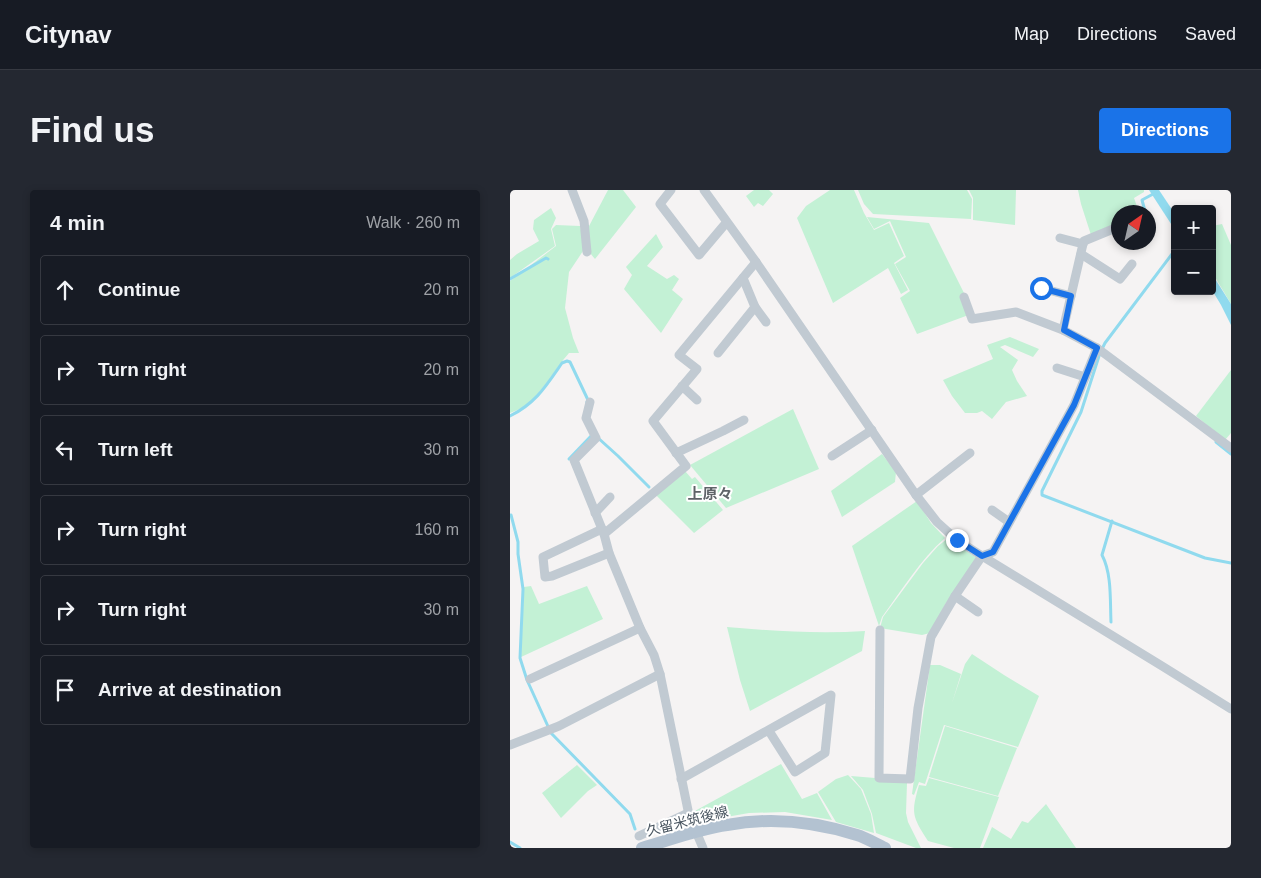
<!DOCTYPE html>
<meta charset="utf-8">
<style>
:root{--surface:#171b24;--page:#242831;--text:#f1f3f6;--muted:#9ea1a6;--line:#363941;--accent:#1a73e8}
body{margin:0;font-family:Helvetica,"Noto Sans JP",sans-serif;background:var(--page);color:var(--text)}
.controls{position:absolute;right:15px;top:15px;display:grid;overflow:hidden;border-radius:5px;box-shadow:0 2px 8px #0003}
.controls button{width:45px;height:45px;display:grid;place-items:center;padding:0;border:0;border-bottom:1px solid var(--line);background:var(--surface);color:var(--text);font:25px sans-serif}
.compass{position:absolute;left:601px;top:15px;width:45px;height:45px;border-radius:50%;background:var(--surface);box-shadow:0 2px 8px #0003;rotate:34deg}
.stop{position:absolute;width:15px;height:15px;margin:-11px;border:4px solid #1a73e8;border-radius:50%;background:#fff}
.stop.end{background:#1a73e8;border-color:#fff;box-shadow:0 1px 5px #0008}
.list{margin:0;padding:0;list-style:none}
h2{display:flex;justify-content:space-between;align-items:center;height:65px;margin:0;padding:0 20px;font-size:21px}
h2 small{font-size:16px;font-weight:400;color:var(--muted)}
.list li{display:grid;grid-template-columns:32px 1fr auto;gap:15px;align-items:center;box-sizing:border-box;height:70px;margin:0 10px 10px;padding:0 10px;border:1px solid var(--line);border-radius:5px}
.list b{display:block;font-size:19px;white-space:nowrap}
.list em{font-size:16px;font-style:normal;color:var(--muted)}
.icon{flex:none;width:28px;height:28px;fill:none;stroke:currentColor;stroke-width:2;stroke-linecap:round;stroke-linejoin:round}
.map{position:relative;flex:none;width:721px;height:658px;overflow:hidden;border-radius:5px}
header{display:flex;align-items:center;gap:30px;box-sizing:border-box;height:70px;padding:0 25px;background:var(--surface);border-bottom:1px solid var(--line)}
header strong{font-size:24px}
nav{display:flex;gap:28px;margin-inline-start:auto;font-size:18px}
.intro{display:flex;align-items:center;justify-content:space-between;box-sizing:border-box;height:120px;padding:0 30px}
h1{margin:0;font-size:35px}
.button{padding:12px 22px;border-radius:5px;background:var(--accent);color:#fff;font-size:18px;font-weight:700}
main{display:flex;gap:30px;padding:0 30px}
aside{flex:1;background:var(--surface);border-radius:5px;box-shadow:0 2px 8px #0003}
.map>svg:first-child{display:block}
.green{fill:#c3f1d5}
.water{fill:#90daee}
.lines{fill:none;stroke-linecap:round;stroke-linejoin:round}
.stream{stroke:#90daee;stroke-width:3}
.minor{stroke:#c1cad2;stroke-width:9}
.primary{stroke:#b3c2d1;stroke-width:12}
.route{stroke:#1a73e8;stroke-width:6}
.labels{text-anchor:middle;stroke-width:4;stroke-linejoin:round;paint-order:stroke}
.street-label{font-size:14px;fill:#4a5661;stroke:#fff}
.neighbourhood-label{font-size:15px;font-weight:bold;fill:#5f6368;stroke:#fff}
</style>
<header>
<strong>Citynav</strong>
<nav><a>Map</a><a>Directions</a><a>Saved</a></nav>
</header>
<div class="intro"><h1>Find us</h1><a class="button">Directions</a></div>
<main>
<aside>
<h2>4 min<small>Walk · 260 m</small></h2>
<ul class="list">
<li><svg class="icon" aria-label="ahead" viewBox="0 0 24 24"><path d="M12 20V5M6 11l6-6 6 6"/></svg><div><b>Continue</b></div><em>20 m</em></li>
<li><svg class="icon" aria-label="right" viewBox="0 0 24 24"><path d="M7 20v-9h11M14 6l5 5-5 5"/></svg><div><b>Turn right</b></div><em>20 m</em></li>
<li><svg class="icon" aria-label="left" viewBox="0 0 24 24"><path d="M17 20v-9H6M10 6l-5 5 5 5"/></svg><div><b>Turn left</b></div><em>30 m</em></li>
<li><svg class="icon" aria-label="right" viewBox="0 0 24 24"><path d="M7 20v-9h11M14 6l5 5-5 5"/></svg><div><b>Turn right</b></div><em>160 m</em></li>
<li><svg class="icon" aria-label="right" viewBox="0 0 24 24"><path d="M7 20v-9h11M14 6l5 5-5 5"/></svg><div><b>Turn right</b></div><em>30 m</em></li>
<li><svg class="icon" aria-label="arrive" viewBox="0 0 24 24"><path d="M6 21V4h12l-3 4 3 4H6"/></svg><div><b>Arrive at destination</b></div></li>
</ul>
</aside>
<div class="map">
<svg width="721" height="658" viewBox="0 0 721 658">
<rect width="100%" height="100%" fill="#f5f3f3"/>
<g class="green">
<path d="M98 0H113L126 17 85 69 80 63 78 38Z"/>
<path d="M244 0H259L263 4 253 16 248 13 244 17 236 6Z"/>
<path d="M320 0H344L354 23 364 40 379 33 394 66 384 73 398 100 391 104 378 78 323 113 287 28 296 16Z"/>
<path d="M348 0H457L462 9 461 29 363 24 354 14Z"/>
<path d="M459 0H506L505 35 463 30V8Z"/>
<path d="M568 0H634V2L624 8 629 22H608V33L581 45 571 14Z"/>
<path d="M41 18 46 28 41 39 45 56 0 88V70L7 64 29 51 23 39 24 30Z"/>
<path d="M357 27 419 33 464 123 407 144 390 108 400 101 385 74 396 67 380 31 364 39Z"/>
<path d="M712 34 721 55V114L702 82V36Z"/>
<path d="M46 35 70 36 75 58 59 82 55 118 63 148 69 163H59C44 180 33 202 15 216 10 219 5 221 0 223V91L46 56 42 39Z"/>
<path d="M146 44 153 57 137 76 157 89 164 85 169 89 162 100 173 109 151 143 114 99 122 85 116 77Z"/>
<path d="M500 147 529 159 523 167 495 155 490 157 508 170 502 180 507 191 517 206 496 212 482 229 472 221 467 223H455L442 206 433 190 483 169 477 155Z"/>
<path d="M721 180V243L715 250 686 226Z"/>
<path d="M283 219 309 279 216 318 180 275Z"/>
<path d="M372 264 386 282 385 292 332 327 321 301Z"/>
<path d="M175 281 182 289 185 287 213 320 184 343 146 305Z"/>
<path d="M407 311 421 333 435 348C410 370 392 400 372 427L369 436 342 356Z"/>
<path d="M437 349 467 368 436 413 420 443 412 445 370 438 373 427 413 373 428 356Z"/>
<path d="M21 396 29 414 77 396 93 429 11 467 14 397Z"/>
<path d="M217 437C263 441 309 444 355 441L352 461 240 521 230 490Z"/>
<path d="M462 464 494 485 529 506 508 557 434 535 415 594 409 592 404 605 402 604 420 475H430L451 484 442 513 455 474Z"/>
<path d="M435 536 507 558 488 606 419 587Z"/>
<path d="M271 574 292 609 307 603 322 630 275 622 239 623 188 632 183 622Z"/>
<path d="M67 575 87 595 78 601 51 628 32 603Z"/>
<path d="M338 585 351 599 361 624 364 643 326 632 308 602 326 589Z"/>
<path d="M341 586 365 588 370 591 397 593 396 623 398 632 411 658H406L366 643 362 624 353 600Z"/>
<path d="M419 588 489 607 470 658H444L418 651C402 626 401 623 409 595L416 596Z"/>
<path d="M536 614 566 658H473L482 637 501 649 512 631 518 633Z"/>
</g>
<g class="water">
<path d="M639 0H649L665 24V40Z"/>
<path d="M702 84 721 114V135L711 115 702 100Z"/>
</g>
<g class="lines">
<g class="stream">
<path d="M635 21 632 10 645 3"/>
<path d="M665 60 595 153 590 163 571 222 532 301V305L695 368 721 373"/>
<path d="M0 89 36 68 38 69"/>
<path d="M0 226C26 213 36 196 52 173L57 171 60 172 78 210 77 212"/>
<path d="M87 247 108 266 139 297"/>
<path d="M706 252 721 264"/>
<path d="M59 269 82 245V244"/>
<path d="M1 325 8 352V364L13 399 10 468 17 490 41 543 120 624 125 639"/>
<path d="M601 432C600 411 602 384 592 365L602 331"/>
<path d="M0 652 10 658"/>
</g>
<g class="minor">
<path d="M62 0 74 31 77 62"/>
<path d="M161 0 150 14 189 65 216 33"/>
<path d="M194 0 246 72 406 305 427 332 447 350 472 366 652 476 721 519"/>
<path d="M550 48 573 54 553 140"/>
<path d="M573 54 574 51 608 37"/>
<path d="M571 64 610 89 622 74"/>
<path d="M531 98 561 106"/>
<path d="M454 107 462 129 506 122 553 140 587 158 721 258"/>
<path d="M245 117 256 132"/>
<path d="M208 163 245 117 233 88"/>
<path d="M547 178 575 187"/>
<path d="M172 196 187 210"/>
<path d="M80 212 76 228 86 248 64 270 94 344 99 363 130 438 144 465 150 484 179 625 193 658"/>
<path d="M166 263 213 241 234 230"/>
<path d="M322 266 362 240"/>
<path d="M406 305 460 263"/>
<path d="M482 320 499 332"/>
<path d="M85 323 100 307"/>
<path d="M92 339 33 367 35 387 42 386 99 363"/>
<path d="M94 344 176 276 143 231 187 179 169 165 246 72"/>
<path d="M445 406 468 422"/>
<path d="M370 440 369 588 400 589 408 518 421 447 445 406 472 366 483 362 564 215 587 158"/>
<path d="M20 489 130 438"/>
<path d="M0 555 49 536 150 484"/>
<path d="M171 589 321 505 315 563 285 582 259 541"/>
<path d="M129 646 178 623"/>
</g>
<path class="primary" d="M132 658C160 650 188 639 217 635 260 627 306 632 347 645 357 648 366 654 375 658"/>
</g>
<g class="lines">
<path class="route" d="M447 350 472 366 483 362 564 215 587 158 554 140 561 106 531 98"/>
</g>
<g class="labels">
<g class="street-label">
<text transform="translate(177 631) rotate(-14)" y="5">久留米筑後線</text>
</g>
<g class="neighbourhood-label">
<text x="200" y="309">上原々</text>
</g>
</g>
</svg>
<div class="controls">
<button>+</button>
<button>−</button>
</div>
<svg class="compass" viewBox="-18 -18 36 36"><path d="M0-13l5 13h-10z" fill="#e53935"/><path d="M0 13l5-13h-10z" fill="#9ea1a6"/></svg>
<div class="stop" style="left:531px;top:98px"></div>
<div class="stop end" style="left:447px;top:350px"></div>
</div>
</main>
